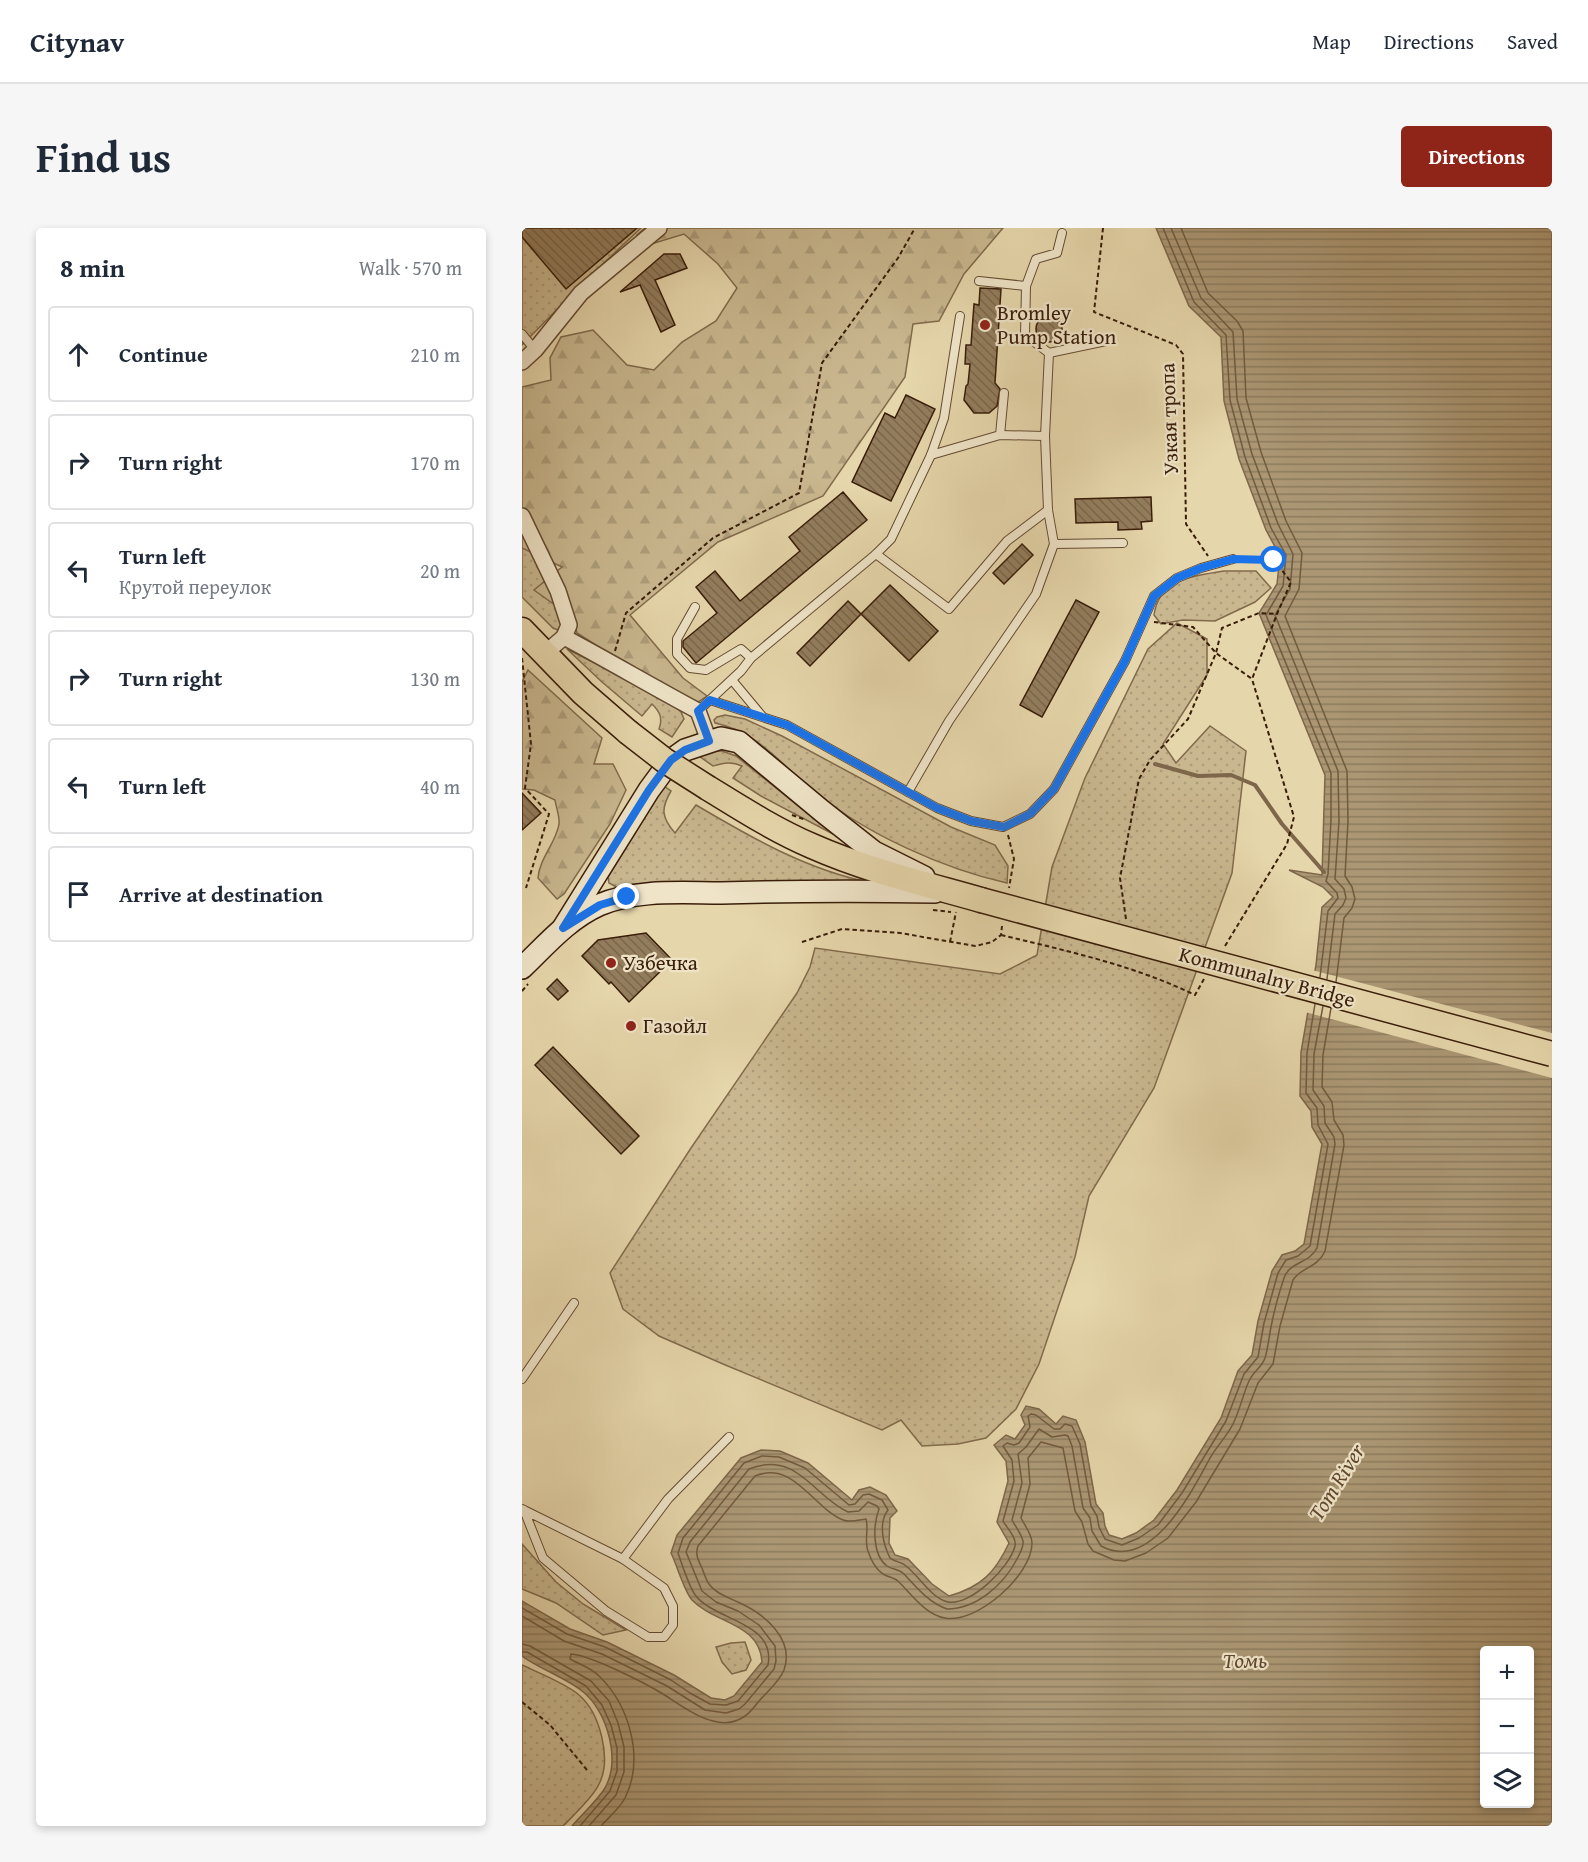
<!DOCTYPE html>
<meta charset="utf-8">
<style>
:root{--surface:#fff;--page:#f6f6f7;--text:#1f2937;--muted:#747a83;--line:#e0e1e3;--accent:#8f2418}
body{margin:0;font-family:"Gentium Book Plus",serif;background:var(--page);color:var(--text)}
.controls{position:absolute;right:18px;bottom:18px;display:grid;overflow:hidden;border-radius:6px;box-shadow:0 3px 9px #0003}
.controls button{width:54px;height:54px;display:grid;place-items:center;padding:0;border:0;border-bottom:2px solid var(--line);background:var(--surface);color:var(--text);font:30px sans-serif}
.stop{position:absolute;width:18px;height:18px;margin:-14px;border:4px solid #1a73e8;border-radius:50%;background:#fff}
.stop.end{background:#1a73e8;border-color:#fff;box-shadow:0 2px 6px #0008}
.list{margin:0;padding:0;list-style:none}
h2{display:flex;justify-content:space-between;align-items:center;height:78px;margin:0;padding:0 24px;font-size:26px}
h2 small{font-size:20px;font-weight:400;color:var(--muted)}
.list li{display:grid;grid-template-columns:39px 1fr auto;gap:18px;align-items:center;box-sizing:border-box;height:96px;margin:0 12px 12px;padding:0 12px;border:2px solid var(--line);border-radius:6px}
.list b{display:block;font-size:22px;white-space:nowrap}
.list p{margin:0;font-size:20px;white-space:nowrap;color:var(--muted)}
.list em{font-size:20px;font-style:normal;color:var(--muted)}
.icon{flex:none;width:33px;height:33px;fill:none;stroke:currentColor;stroke-width:2;stroke-linecap:round;stroke-linejoin:round}
.map{position:relative;flex:none;width:1030px;height:1598px;overflow:hidden;border-radius:6px}
header{display:flex;align-items:center;gap:36px;box-sizing:border-box;height:84px;padding:0 30px;background:var(--surface);border-bottom:2px solid var(--line)}
header strong{font-size:28px}
nav{display:flex;gap:33px;margin-inline-start:auto;font-size:21px}
.intro{display:flex;align-items:center;justify-content:space-between;box-sizing:border-box;height:144px;padding:0 36px}
h1{margin:0;font-size:42px}
.button{padding:15px 27px;border-radius:6px;background:var(--accent);color:#fff;font-size:21px;font-weight:700}
main{display:flex;gap:36px;padding:0 36px}
aside{flex:1;background:var(--surface);border-radius:6px;box-shadow:0 3px 9px #0003}
.map>svg:first-child{display:block}
.grass{fill:url(#grass-dots);stroke:#816a4c;stroke-width:1.5}
.forest{fill:url(#forest-firs);stroke:#816a4c;stroke-width:1.5}
.water{fill:url(#water-rules);stroke:#7d6649;stroke-width:1.5;fill-rule:evenodd}
.pier{fill:#e6d6ab}
.lines{fill:none;stroke-linecap:round;stroke-linejoin:round}
.shore{stroke:#725a3e;stroke-width:1.5}
.stream{stroke:#7d6649;stroke-width:4}
.building{fill:url(#building-back-hatch);stroke:#391d09;stroke-width:1.5}
.lane-casing{stroke:#644b32;stroke-width:10}
.street-casing{stroke:#644b32;stroke-width:18}
.secondary-casing{stroke:#391d09;stroke-width:24}
.primary-casing{stroke:#391d09;stroke-width:27}
.path{stroke:#391d09;stroke-width:2;stroke-dasharray:4.5 3;stroke-linecap:butt}
.lane{stroke:#efe4c8;stroke-width:8}
.street{stroke:#efe4c8;stroke-width:15}
.secondary{stroke:#efe4c8;stroke-width:21}
.primary{stroke:#e6d6ab;stroke-width:24}
.primary-bridge-casing{stroke:#391d09;stroke-width:27;stroke-linecap:butt}
.primary-bridge{stroke:#e6d6ab;stroke-width:24}
.route{stroke:#1a73e8;stroke-width:8}
.poi-dot{fill:#8f2418;stroke:#efe4c8;stroke-width:2}
.labels{text-anchor:middle;stroke-width:4.5;stroke-linejoin:round;paint-order:stroke}
.poi-label{font-size:21px;fill:#391d09;stroke:#efe4c8;text-anchor:start}
.street-label{font-size:21px;fill:#391d09;stroke:#efe4c8}
.water-label{font-size:22px;font-style:italic;fill:#61482e;stroke:#efe4c8}
</style>
<header>
<strong>Citynav</strong>
<nav><a>Map</a><a>Directions</a><a>Saved</a></nav>
</header>
<div class="intro"><h1>Find us</h1><a class="button">Directions</a></div>
<main>
<aside>
<h2>8 min<small>Walk · 570 m</small></h2>
<ul class="list">
<li><svg class="icon" aria-label="ahead" viewBox="0 0 24 24"><path d="M12 20V5M6 11l6-6 6 6"/></svg><div><b>Continue</b></div><em>210 m</em></li>
<li><svg class="icon" aria-label="right" viewBox="0 0 24 24"><path d="M7 20v-9h11M14 6l5 5-5 5"/></svg><div><b>Turn right</b></div><em>170 m</em></li>
<li><svg class="icon" aria-label="left" viewBox="0 0 24 24"><path d="M17 20v-9H6M10 6l-5 5 5 5"/></svg><div><b>Turn left</b><p>Крутой переулок</p></div><em>20 m</em></li>
<li><svg class="icon" aria-label="right" viewBox="0 0 24 24"><path d="M7 20v-9h11M14 6l5 5-5 5"/></svg><div><b>Turn right</b></div><em>130 m</em></li>
<li><svg class="icon" aria-label="left" viewBox="0 0 24 24"><path d="M17 20v-9H6M10 6l-5 5 5 5"/></svg><div><b>Turn left</b></div><em>40 m</em></li>
<li><svg class="icon" aria-label="arrive" viewBox="0 0 24 24"><path d="M6 21V4h12l-3 4 3 4H6"/></svg><div><b>Arrive at destination</b></div></li>
</ul>
</aside>
<div class="map">
<svg width="1030" height="1598" viewBox="0 0 1030 1598">
<defs>
<pattern id="grass-dots" width="8" height="8" patternUnits="userSpaceOnUse" patternTransform="scale(1.5)"><rect width="8" height="8" fill="#c9b78f"/><path d="M2 2h.1M6 6h.1" fill="none" stroke="#ad9d7a" stroke-width="1.8" stroke-linecap="round"/></pattern>
<pattern id="forest-firs" width="22" height="20" patternUnits="userSpaceOnUse" patternTransform="scale(1.5)"><rect width="22" height="20" fill="#c9b78f"/><path d="M5 1l3.5 6h-7zM16 11l3.5 6h-7z" fill="#ad9d7a"/></pattern>
<pattern id="water-rules" width="6" height="5" patternUnits="userSpaceOnUse" patternTransform="scale(1.5)"><rect width="6" height="5" fill="#ab9774"/><path d="M0 2.5h6" fill="none" stroke="#8c7b5d"/></pattern>
<pattern id="building-back-hatch" width="6" height="6" patternUnits="userSpaceOnUse" patternTransform="scale(1.5)"><rect width="6" height="6" fill="#937d5d"/><path d="M-1 5l2 2M0 0l6 6M5-1l2 2" fill="none" stroke="#79664b"/></pattern>
</defs>
<rect width="100%" height="100%" fill="#e6d6ab"/>
<filter id="stains"><feTurbulence type="fractalNoise" baseFrequency=".00333" numOctaves="4"/><feColorMatrix values="0 0 0 0 .2 0 0 0 0 .09 0 0 0 0 .02 0 0 0 .5 -.17"/></filter>
<radialGradient id="worn" r=".72"><stop offset=".6" stop-color="#630" stop-opacity="0"/><stop offset="1" stop-color="#630" stop-opacity=".3"/></radialGradient>
<g class="grass">
<path d="M0 0H119L67 49 0 117Z"/>
<path d="M0 302 24 350 39 392V398L36 402 31 400 0 369Z"/>
<path d="M702 343H734L749 360 733 374 693 393 661 392 639 396 632 387C637 350 672 348 702 343Z"/>
<path d="M655 395 685 411V447L641 516 654 535 688 498 724 523 710 645 632 860 567 968 553 1029 517 1136 494 1181 464 1210 436 1216 400 1218 379 1192 360 1202 201 1136 137 1108 101 1081 88 1045 169 920 275 765 288 739 293 720 478 746 515 727 530 639 563 550 626 421Z"/>
<path d="M45 421 81 439 154 479 159 484 162 491 150 509 137 501C141 490 138 484 130 476L120 488 80 454Z"/>
<path d="M203 487 223 491 260 508 429 599 473 617 486 638 485 655C422 641 344 606 294 565 261 539 237 504 193 495L192 492 195 489Z"/>
<path d="M187 523H200L214 528 311 606 239 568 211 550 220 538C209 533 202 535 191 538L177 528Z"/>
<path d="M142 558 149 563C139 580 139 589 153 605L174 577C230 610 285 642 350 655L100 662 87 655 86 649Z"/>
<path d="M0 1316 34 1354 61 1376 104 1402 81 1407 34 1375 0 1361Z"/>
<path d="M223 1414 229 1432 224 1442 210 1446 200 1434 194 1419 209 1415Z"/>
<path d="M0 1437C15 1444 45 1456 57 1467 78 1485 90 1531 77 1556 72 1568 51 1588 41 1598H0Z"/>
</g>
<g class="forest">
<path d="M123 0H481L442 46 417 93 391 96 383 149 301 268 196 314 108 387 161 450 185 468 173 476 114 443 55 405 51 390 12 362 40 339 0 320V159L29 152 28 130 39 109 71 102 105 137 132 142 160 114 194 93 215 60 196 36 162 6 113 21 115 7Z"/>
<path d="M6 442 80 510 72 536H91L104 562 88 596 42 666 35 671 16 650C17 631 34 615 37 596 38 589 34 579 33 572L12 562 0 561V454Z"/>
</g>
<path class="water" d="M634 0H1030V1598H50C60 1586 75 1573 83 1560 99 1531 85 1482 60 1463 44 1450 18 1441 0 1428V1373L48 1401 85 1414 152 1447 189 1470 203 1472 212 1468 240 1434C238 1395 193 1396 170 1372 162 1363 155 1337 149 1325L155 1307 219 1230 239 1222 258 1223 286 1235 330 1272 337 1262 348 1259 364 1267 375 1283 368 1290 367 1315 373 1327 386 1331 410 1356 427 1368C459 1359 473 1345 487 1315L475 1294 486 1253 484 1233 472 1217 484 1207 493 1211 503 1197 499 1187 504 1178 517 1181 534 1196 541 1188 554 1192 563 1214 574 1276 581 1285 583 1298 587 1307 600 1311 614 1305 632 1292 655 1262 699 1190 716 1143 730 1127 736 1093 750 1043 760 1027 773 1023 782 1016 800 916 790 899 789 883 778 868 779 824 794 737 800 679 811 669 801 659 767 642 800 647 803 547 737 385 755 356 758 328 744 302 717 231 702 173 699 109 667 78ZM963 1422H1008V1576H963Z"/>
<path class="pier" d="M790 742 1030 805V850L783 784Z"/>
<g class="lines">
<g class="shore">
<path d="M641 0 672 74 704 107 708 172 723 229 749 300 764 327 761 358 744 387 809 545V592L806 646 804 653 815 665 816 670 806 683 798 749"/>
<path d="M649 0 679 70 711 104 715 171 730 226 756 296 771 326 768 361 753 387 816 543 817 593 813 651 822 661 824 670 821 677 813 686 805 751"/>
<path d="M659 0 686 65 715 93 721 103 724 170 739 224 764 293 780 325 777 361 763 388 825 543 826 593 823 648 830 659 833 671 830 680 822 690 814 754"/>
<path d="M0 1380 45 1406 83 1419 149 1452 168 1465 188 1476 204 1477 216 1473 246 1437C254 1394 194 1393 174 1368 167 1359 160 1336 156 1325L161 1310 222 1235 240 1228 257 1229 283 1240 327 1277 333 1276 341 1267 347 1266 360 1272 366 1282C356 1295 361 1316 368 1330 373 1334 380 1334 384 1338 396 1347 410 1371 426 1374 449 1378 488 1339 493 1318 495 1310 485 1300 481 1293L492 1253 490 1232 481 1218 485 1215 492 1217 497 1215 508 1199 506 1188 509 1186 514 1187 532 1201H538L543 1196 550 1198 558 1216 569 1278 575 1288 577 1299 583 1311 600 1317 617 1310 636 1297 660 1265 704 1193 722 1146 736 1129 742 1095 756 1045 764 1032 776 1028 788 1018 806 916 796 897 795 880 784 865 785 825 793 776"/>
<path d="M0 1388 42 1413 80 1426 145 1458 183 1482 204 1485 217 1481 223 1476 252 1441 254 1433 253 1418 237 1397 216 1383 194 1374 180 1363 164 1324 168 1314 227 1241C275 1222 291 1268 326 1284L337 1283 346 1274 355 1278 357 1281C351 1297 350 1327 365 1338 371 1342 377 1341 382 1346 394 1359 407 1375 425 1381 455 1381 482 1356 495 1331 498 1325 502 1319 501 1313 499 1305 493 1298 490 1292L500 1255 496 1226 504 1219 517 1201 530 1209 543 1207 546 1208 550 1218 561 1280 568 1290 570 1303 579 1318C629 1345 669 1265 688 1230 695 1218 705 1208 711 1196 718 1182 721 1166 727 1153 731 1144 740 1139 743 1130 746 1120 747 1109 749 1099 752 1083 757 1065 762 1050 768 1033 787 1036 795 1020L813 916 812 909 803 895 802 878 791 862 792 826 801 778"/>
<path d="M0 1416 8 1418 69 1453 87 1473 96 1495 102 1519V1544L94 1567 67 1598"/>
<path d="M0 1424H5L64 1458 80 1477 89 1497 95 1520V1543L88 1563 58 1598"/>
<path d="M79 1598C87 1589 98 1580 103 1570 123 1530 107 1476 76 1447 69 1440 57 1436 48 1431L49 1426C68 1427 123 1455 141 1466 168 1483 206 1514 233 1478 242 1466 257 1455 262 1442 273 1411 242 1386 218 1375 208 1370 194 1366 187 1356 184 1352 182 1345 180 1340 176 1332 173 1326 176 1318L233 1248C272 1232 291 1280 321 1292 329 1295 336 1292 344 1291 347 1301 342 1313 346 1323 349 1332 355 1344 365 1348 370 1350 373 1350 377 1354 389 1366 404 1387 423 1390 455 1396 510 1347 510 1315 510 1306 503 1298 499 1290L508 1256 506 1230 519 1214 541 1220 553 1283 560 1294 566 1316 571 1323 592 1332 603 1333 624 1325 646 1310 674 1274 718 1201 736 1155 751 1136 758 1098 771 1052C779 1039 796 1040 803 1023L822 917 821 907 812 892 810 874 800 859 801 827 809 780"/>
</g>
<path class="stream" d="M633 536 676 548 709 547 733 557 760 596 802 644"/>
</g>
<g class="building">
<path d="M0 0H115L44 61 0 9Z"/>
<path d="M142 26H158L165 40 133 52 153 97 139 104 118 57 98 64Z"/>
<path d="M458 60 479 61 473 155 478 161 475 178 467 185H452L442 172 444 158 446 156 448 136H443L444 117H449L452 76 457 77Z"/>
<circle cx="527" cy="101" r="13"/>
<path d="M384 167 413 181 369 273 330 254 363 185 373 190Z"/>
<path d="M321 264 345 292 174 435 161 419V413L195 385 174 359 193 343 218 373 278 323 267 309Z"/>
<path d="M629 269 630 293 619 294 620 301 596 302V294L554 295 553 271Z"/>
<path d="M500 316 511 327 482 356 471 345Z"/>
<path d="M368 357 416 403 387 433 339 386Z"/>
<path d="M554 372 577 384 520 489 498 477Z"/>
<path d="M326 373 339 386 288 438 275 425Z"/>
<path d="M0 565 19 585 0 602Z"/>
<path d="M124 705 150 732 107 774 89 754 87 756 60 728 76 712Z"/>
<path d="M35 751 46 763 36 772 25 761Z"/>
<path d="M31 819 117 908 99 926 13 837Z"/>
</g>
<g class="lines">
<g class="lane-casing">
<g id="lane">
<path d="M457 53 504 58"/>
<path d="M0 106 13 122"/>
<path d="M527 125 584 113"/>
<path d="M478 207 482 165"/>
<path d="M409 227 478 207 523 208"/>
<path d="M532 316 601 315"/>
<path d="M354 326 427 381 485 313 526 282"/>
<path d="M173 379 155 411V426L168 440 184 442 219 421 229 430"/>
<path d="M210 452 240 488"/>
<path d="M188 472 265 497 415 580 449 593 481 599 508 586 532 561 603 433 632 368 655 350 679 340 711 331"/>
<path d="M176 483 219 443 229 430 354 326 369 311 409 227 422 190 438 88"/>
<path d="M386 564 427 493 514 366 532 316 526 282 523 208 527 125 503 107 504 58 514 31 535 25 540 5"/>
<path d="M0 1151 52 1075"/>
<path d="M0 1281 2 1282 101 1331 142 1360 151 1378V1397L142 1409H126L84 1383 21 1330 2 1282"/>
<path d="M101 1331 146 1271 207 1209"/>
</g>
</g>
<g class="street-casing">
<g id="street">
<path d="M0 134 13 122 59 65 137 0"/>
<path d="M0 288 36 363 47 397 42 409"/>
<path d="M22 426 42 409C87 433 131 459 176 483L187 513"/>
</g>
</g>
<g class="secondary-casing">
<g id="secondary">
<path d="M41 700 127 562 149 532 163 522 199 510 217 514 300 583 352 624 402 649"/>
<path d="M0 740C24 717 46 691 77 677 114 661 160 665 199 665 270 663 341 663 413 664"/>
</g>
</g>
<g class="primary-casing">
<g id="primary">
<path d="M0 402 61 465 106 504"/>
<path d="M186 560C220 581 253 602 290 618 344 642 403 656 459 672"/>
</g>
</g>
<g class="path">
<path d="M581 0 572 84 654 117 661 126 664 296 686 328"/>
<path d="M632 394 671 399 694 425 730 451 755 386 769 354 752 332 720 331"/>
<path d="M93 423 104 385 191 310 277 265 300 135 376 30 393 0"/>
<path d="M0 430 9 516 3 560 27 586 4 660"/>
<path d="M270 587 284 592"/>
<path d="M486 607 492 631 487 660"/>
<path d="M411 682 429 684"/>
<path d="M604 691 598 650 617 551 628 532 666 491 694 425 700 400 737 385 755 386"/>
<path d="M479 707C545 723 611 737 673 767L682 751"/>
<path d="M280 714 320 701 378 705 453 718 470 714 479 707 480 698"/>
<path d="M428 714 434 684"/>
<path d="M703 718 765 616 772 589 730 451"/>
<path d="M0 763 6 756"/>
<path d="M0 1474 28 1497 65 1542"/>
</g>
<use href="#lane" class="lane"/>
<use href="#street" class="street"/>
<use href="#secondary" class="secondary"/>
<use href="#primary" class="primary"/>
<g class="primary-bridge-casing">
<g id="primary-bridge">
<path d="M106 504 142 532 186 560"/>
<path d="M459 672 1030 826"/>
</g>
</g>
<use href="#primary-bridge" class="primary-bridge"/>
</g>
<g class="lines">
<path class="route" d="M105 669 78 677 41 700 127 562 149 532 163 522 187 513 176 483 188 472 265 497 415 580 449 593 482 599 508 586 532 561 603 433 632 368 655 350 679 340 711 331 752 332"/>
</g>
<g class="poi-dot">
<circle cx="463" cy="97" r="6"/>
<circle cx="89" cy="735" r="6"/>
<circle cx="109" cy="798" r="6"/>
</g>
<g class="labels">
<g class="poi-label">
<text x="475" y="92">Bromley<tspan x="475" dy="24">Pump Station</tspan></text>
<text x="101" y="742">Узбечка</text>
<text x="121" y="805">Газойл</text>
</g>
<g class="street-label">
<text transform="translate(647 191) rotate(-92)" y="7">Узкая тропа</text>
<text transform="translate(745 749) rotate(15)" y="7">Kommunalny Bridge</text>
</g>
<g class="water-label">
<text transform="translate(814 1254) rotate(-58)" y="8">Tom River</text>
<text x="723" y="1440">Томь</text>
</g>
</g>
<rect width="100%" height="100%" filter="url(#stains)"/>
<rect width="100%" height="100%" fill="url(#worn)"/>
</svg>
<div class="controls">
<button>+</button>
<button>−</button>
<button><svg class="icon" aria-label="layers" viewBox="0 0 24 24"><path d="M12 4l9 5-9 5-9-5zM3 14l9 5 9-5"/></svg></button>
</div>
<div class="stop" style="left:752px;top:332px"></div>
<div class="stop end" style="left:105px;top:669px"></div>
</div>
</main>
